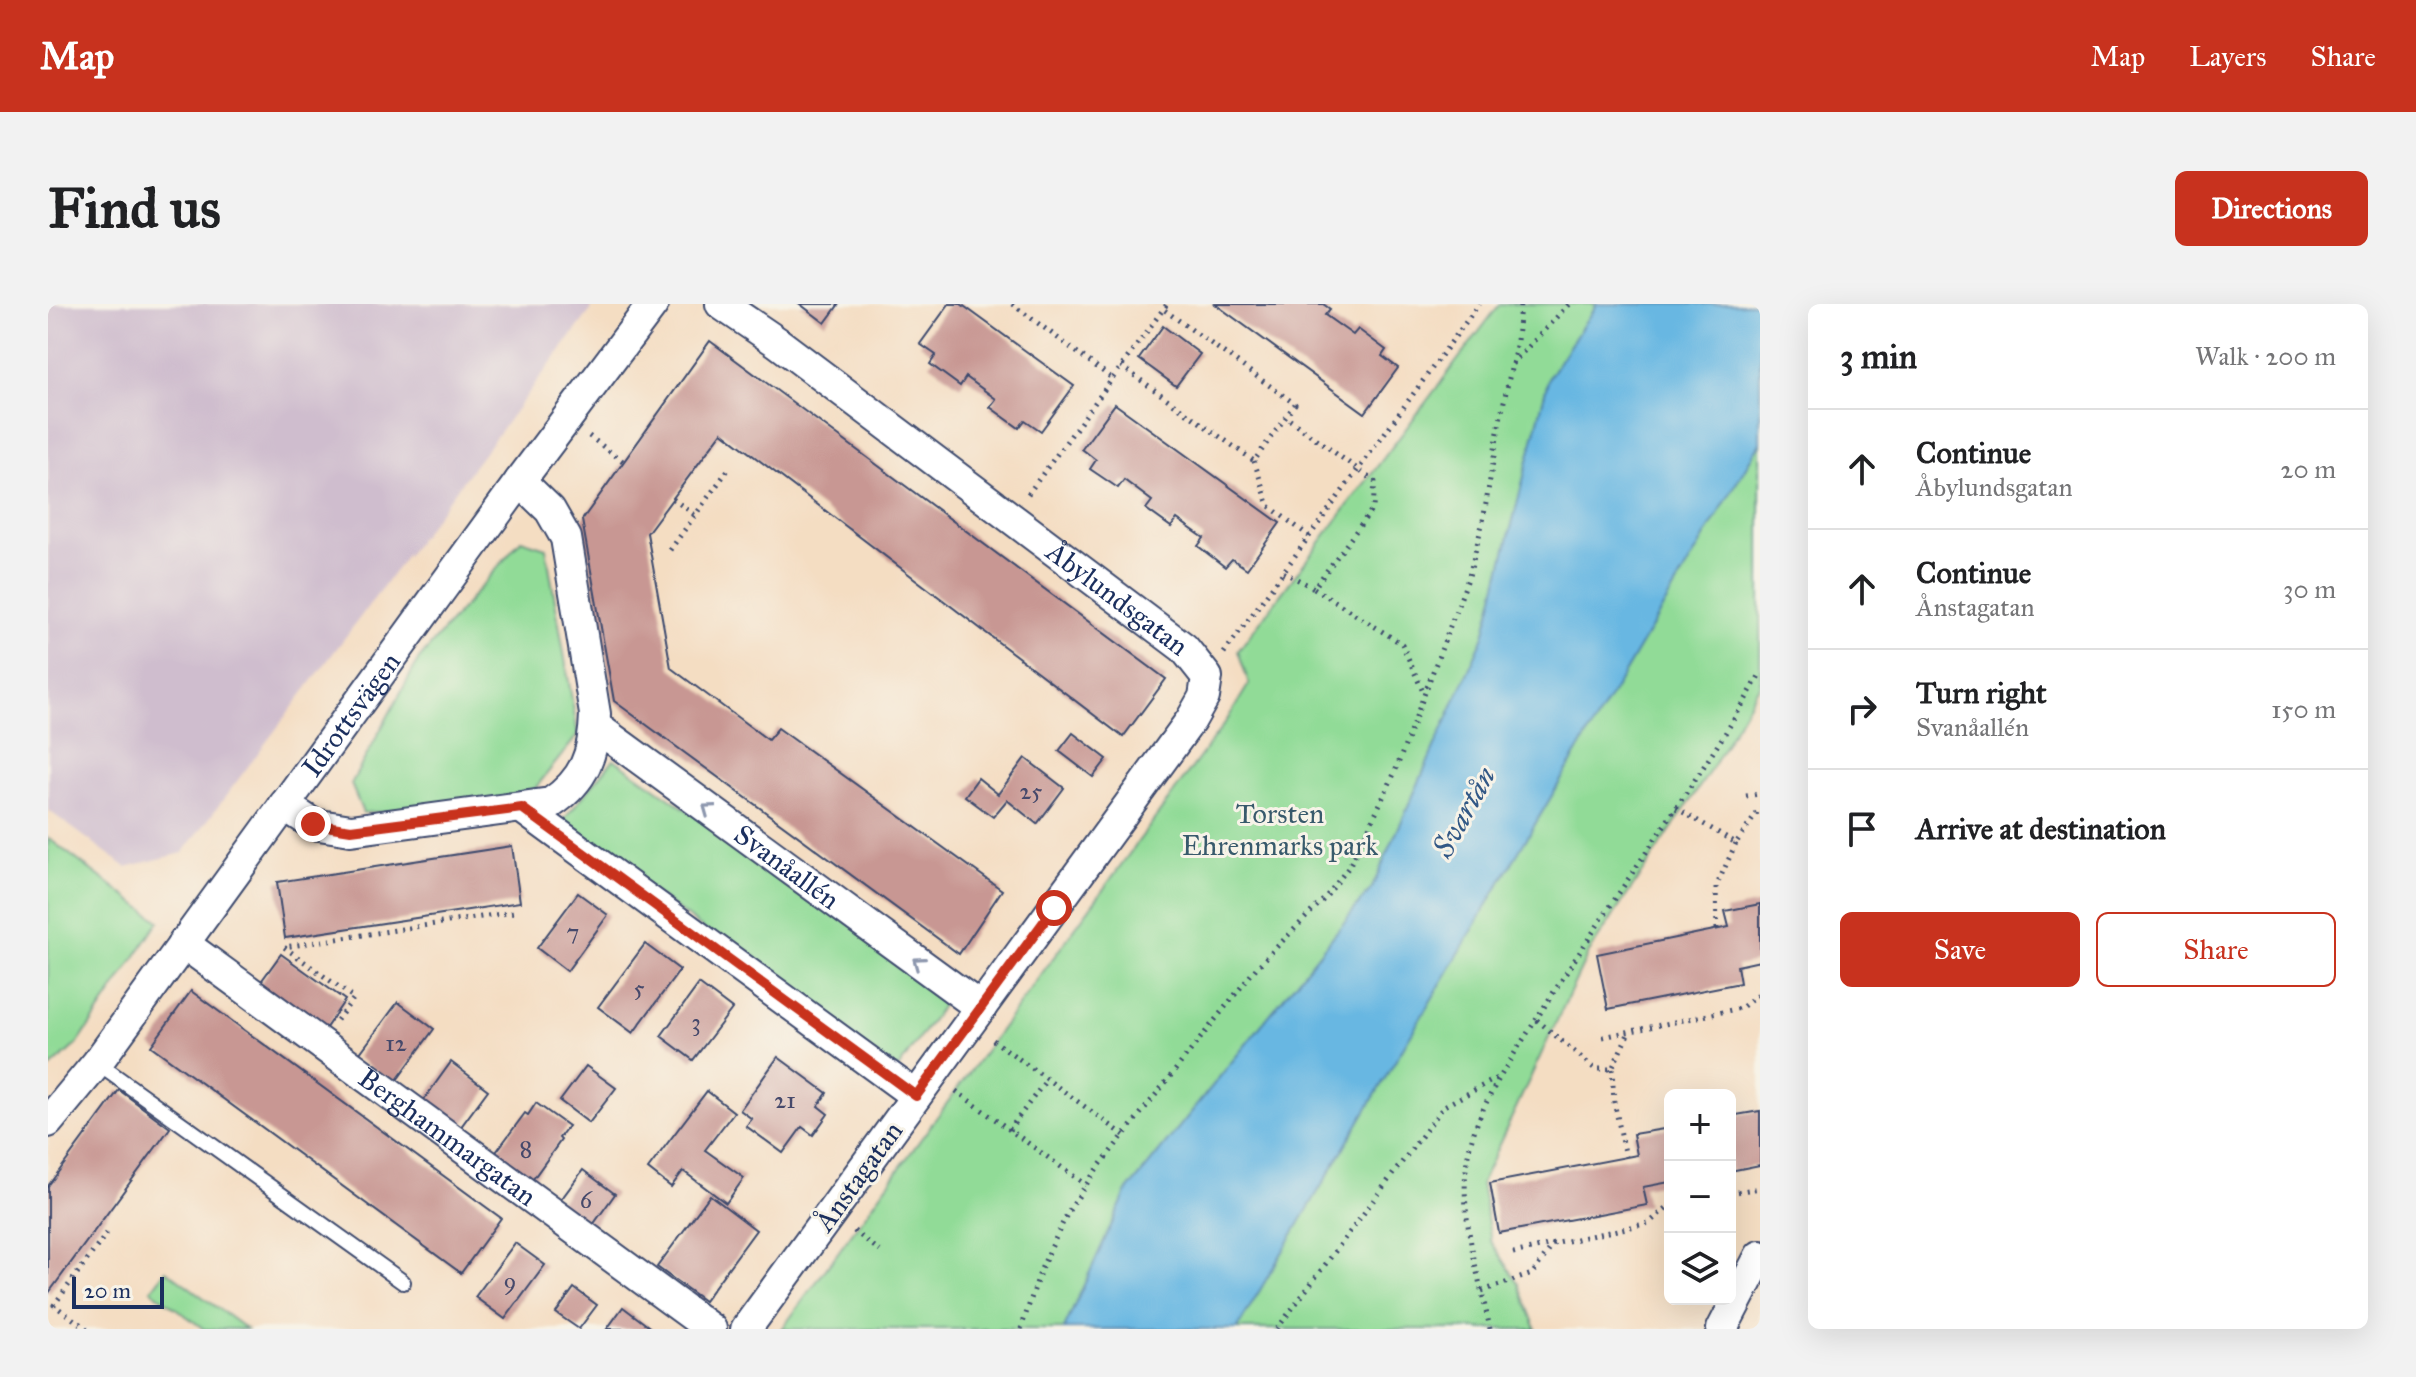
<!DOCTYPE html>
<meta charset="utf-8">
<style>
:root{--surface:#fff;--page:#f2f2f2;--text:#202124;--muted:#757577;--line:#e0e0e0;--accent:#c8321e}
body{margin:0;font-family:"IM FELL Great Primer",serif;background:var(--page);color:var(--text)}
.controls{position:absolute;right:24px;bottom:24px;display:grid;overflow:hidden;border-radius:12px;box-shadow:0 8px 32px #0002}
.controls button{width:72px;height:72px;display:grid;place-items:center;padding:0;border:0;border-bottom:2px solid var(--line);background:var(--surface);color:var(--text);font:40px sans-serif}
.scale{position:absolute;left:24px;bottom:20px;width:92px;box-sizing:border-box;padding-left:8px;border:4px solid #1b2f5e;border-top:0;font-size:22px;line-height:28px;white-space:nowrap;color:#1b2f5e;-webkit-text-stroke:6px #f7f3e8;paint-order:stroke}
.stop{position:absolute;width:24px;height:24px;margin:-18px;border:6px solid #c8321e;border-radius:50%;background:#fff}
.stop.end{background:#c8321e;border-color:#fff;box-shadow:0 2px 8px #0008}
.list{margin:0;padding:0;list-style:none}
h2{display:flex;justify-content:space-between;align-items:center;height:104px;margin:0;padding:0 32px;font-size:34px}
h2 small{font-size:26px;font-weight:400;color:var(--muted)}
.list li{display:grid;grid-template-columns:52px 1fr auto;gap:24px;align-items:center;box-sizing:border-box;height:120px;padding:0 32px;border-top:2px solid var(--line)}
.list b{display:block;font-size:30px;white-space:nowrap}
.list p{margin:0;font-size:26px;white-space:nowrap;color:var(--muted)}
.list em{font-size:26px;font-style:normal;color:var(--muted)}
.actions{display:flex;gap:16px;padding:24px 32px}
.actions a{flex:1;padding:18px 0;border:2px solid var(--accent);border-radius:12px;text-align:center;font-size:28px;color:var(--accent)}
.actions .main{background:var(--accent);color:#fff}
.icon{flex:none;width:44px;height:44px;fill:none;stroke:currentColor;stroke-width:2;stroke-linecap:round;stroke-linejoin:round}
.map{position:relative;flex:none;width:1712px;height:1025px;overflow:hidden;border-radius:12px}
header{display:flex;align-items:center;gap:48px;box-sizing:border-box;height:112px;padding:0 40px;background:var(--accent);color:#fff}
header strong{font-size:38px}
nav{display:flex;gap:44px;margin-inline-start:auto;font-size:28px}
.intro{display:flex;align-items:center;justify-content:space-between;box-sizing:border-box;height:192px;padding:0 48px}
h1{margin:0;font-size:56px}
.button{padding:20px 36px;border-radius:12px;background:var(--accent);color:#fff;font-size:28px;font-weight:700}
main{display:flex;gap:48px;padding:0 48px}
aside{flex:1;background:var(--surface);border-radius:12px;box-shadow:0 8px 32px #0002}
.map>svg:first-child{display:block}
.industrial{fill:#cfbdce}
.green{fill:#91db97;stroke:#56857a;stroke-width:2}
.water{fill:#68b7e2;stroke:#4273a0;stroke-width:2}
.building{fill:#c89793}
.lines{fill:none;stroke-linecap:round;stroke-linejoin:round}
.service-casing{stroke:#3c496d;stroke-width:18}
.minor-casing{stroke:#3c496d;stroke-width:34}
.path{stroke:#3c496d;stroke-width:5;stroke-dasharray:2 6;stroke-linecap:butt}
.service{stroke:#fff;stroke-width:14}
.minor{stroke:#fff;stroke-width:30}
.oneway{stroke:#8d97ae}
.route{stroke:#c8321e;stroke-width:10}
.labels{text-anchor:middle;stroke-width:6;stroke-linejoin:round;paint-order:stroke}
.number-label{font-size:24px;fill:#46496b}
.street-label{font-size:28px;fill:#1b2f5e;stroke:#f7f3e8}
.park-label{font-size:28px;fill:#385a6c;stroke:#f7f3e8}
.water-label{font-size:30px;font-style:italic;fill:#325886;stroke:#f7f3e8}
</style>
<header>
<strong>Map</strong>
<nav><a>Map</a><a>Layers</a><a>Share</a></nav>
</header>
<div class="intro"><h1>Find us</h1><a class="button">Directions</a></div>
<main>
<div class="map">
<svg width="1712" height="1025" viewBox="0 0 1712 1025">
<rect width="100%" height="100%" fill="#f7f3e8"/>
<filter id="ink" filterUnits="userSpaceOnUse"><feTurbulence type="fractalNoise" baseFrequency=".0125" numOctaves="2"/><feDisplacementMap in="SourceGraphic" scale="16" xChannelSelector="R" yChannelSelector="G"/><feConvolveMatrix kernelMatrix="1 2 1 2 8 2 1 2 1" color-interpolation-filters="sRGB"/></filter>
<filter id="wash" filterUnits="userSpaceOnUse"><feTurbulence type="fractalNoise" baseFrequency=".006" numOctaves="4" result="noise"/><feDisplacementMap in="SourceGraphic" scale="32" xChannelSelector="R" yChannelSelector="G"/><feGaussianBlur stdDeviation="1.8" result="paint"/><feColorMatrix in="noise" values="0 0 0 0 0 0 0 0 0 0 0 0 0 0 0 0 0 1.4 0 .05"/><feComposite in="paint" operator="in"/></filter>
<g filter="url(#wash)">
<rect width="100%" height="100%" fill="#f4ddc2"/>
<path class="industrial" d="M0 0H542L543 6 135 549 78 563 0 506Z"/>
<g class="green">
<path d="M1452 0H1549L1501 73 1436 332 1324 584 1078 889 1016 1025H734L1179 416 1201 380 1190 347Z"/>
<path d="M1712 139V380L1660 470 1540 650 1433 879 1443 937 1471 980 1488 1025H1189Z"/>
<path d="M473 236 498 244 530 431 477 497 315 509 303 480 371 355Z"/>
<path d="M566 455 902 690 849 766 512 520Z"/>
<path d="M0 534 111 617 31 738 0 766Z"/>
<path d="M118 966 198 1025H156L103 986Z"/>
</g>
<path class="water" d="M1549 0H1712V139L1189 1025H1016L1078 889 1324 584 1436 332 1501 73Z"/>
<g id="blocks">
<g class="building">
<path d="M752 0H791L777 19Z"/>
<path d="M901 0H913L1026 82 993 127 977 116 971 124 942 103 948 95 918 73 912 82 882 60 888 51 872 40Z"/>
<path d="M1167 0H1275L1282 5 1277 11 1305 31 1310 25 1338 46 1334 52 1350 64 1317 109Z"/>
<path d="M1115 22 1152 50 1128 82 1091 55Z"/>
<path d="M662 37 1118 375 1075 433 674 128 599 229 623 364 720 436 730 424 954 586 911 650 566 397 534 216Z"/>
<path d="M1067 100 1232 219 1199 265 1184 255 1177 263 1150 242 1156 234 1129 215 1123 223 1098 205 1104 197 1076 176 1070 184 1042 165 1048 156 1034 145Z"/>
<path d="M1025 429 1059 455 1045 473 1011 447Z"/>
<path d="M977 454 1016 484 989 520 959 496 945 513 917 492 930 474 950 490Z"/>
<path d="M464 542 472 598 237 634 229 578Z"/>
<path d="M530 589 560 611 519 667 489 644Z"/>
<path d="M1712 600V657L1689 662 1692 679 1560 705 1549 650 1681 623 1677 607Z"/>
<path d="M597 640 632 666 585 729 550 703Z"/>
<path d="M233 650 297 696 273 731 209 683Z"/>
<path d="M651 680 684 705 645 756 613 732Z"/>
<path d="M143 687 453 914 413 969 103 742Z"/>
<path d="M350 698 386 725 346 780 309 753Z"/>
<path d="M730 753 779 789 770 802 780 810 765 831 754 823 735 849 698 822 704 815 692 806Z"/>
<path d="M403 758 440 786 409 828 372 801Z"/>
<path d="M538 762 568 784 541 819 512 797Z"/>
<path d="M71 786 122 824 0 990V882Z"/>
<path d="M659 787 686 808 657 846 696 874 678 899 635 867 623 883 600 865Z"/>
<path d="M488 799 520 822 511 834 513 836 480 882 443 855 477 809 480 811Z"/>
<path d="M1712 807V861L1682 867V812Z"/>
<path d="M1622 824V878L1595 883 1599 901 1451 929 1442 879 1589 851 1585 830Z"/>
<path d="M535 866 567 890 542 925 509 901Z"/>
<path d="M662 891 708 926 656 997 609 963Z"/>
<path d="M467 939 497 961 457 1015 427 993Z"/>
<path d="M526 984 549 1001 531 1025 508 1009Z"/>
<path d="M575 1003 604 1025H559Z"/>
</g>
</g>
</g>
<g filter="url(#ink)">
<use href="#blocks" fill-opacity="0" stroke="#3c496d" stroke-width="2"/>
<g class="lines">
<g class="service-casing">
<path id="service" d="M49 759 355 978"/>
</g>
<g class="minor-casing">
<g id="minor">
<path id="s1" d="M673 0 729 38 1136 344 1159 373 1156 393 1143 416 698 1025"/>
<path id="s2" d="M547 422 933 704"/>
<path d="M236 501 265 520 303 526 503 499C537 476 546 450 547 410L518 234 502 206 472 177"/>
<path d="M474 504 868 792"/>
<path id="s3" d="M135 639 663 1025"/>
<path id="s4" d="M0 818 49 759 472 177 605 0"/>
<path d="M1674 1025 1712 952"/>
</g>
</g>
<g class="path">
<path d="M964 0 1065 75"/>
<path d="M1464 60 1521 0"/>
<path d="M1073 62 1206 157 1247 100 1115 5"/>
<path d="M541 132 576 158"/>
<path d="M1206 157 1221 202 1261 232"/>
<path d="M980 190 1119 0"/>
<path d="M625 195 647 211"/>
<path d="M622 246 682 163"/>
<path d="M1235 268 1266 284 1325 204 1327 178 1238 113"/>
<path d="M1266 284 1354 340 1376 390"/>
<path d="M1176 349 1431 0"/>
<path d="M1698 492 1712 490"/>
<path d="M1628 504 1688 539 1712 505"/>
<path d="M1669 625 1668 583 1688 539"/>
<path d="M289 716 306 694 236 643 466 608"/>
<path d="M1489 716 1547 765H1564L1581 728"/>
<path d="M1555 733 1693 704 1712 689"/>
<path d="M945 736 1076 831"/>
<path d="M1564 765 1566 798 1578 853"/>
<path d="M908 787 1038 881"/>
<path d="M961 826 999 775"/>
<path d="M1682 889 1712 884"/>
<path d="M806 927 832 947"/>
<path d="M1465 949 1601 919 1622 901"/>
<path d="M1434 987 1484 970 1506 940"/>
<path d="M39 1025 6 1001 59 929"/>
<path d="M973 1025 993 965 1020 908 1048 866 1209 663 1277 594 1300 564 1313 540 1347 468 1421 272 1435 217 1452 116 1469 37 1472 0"/>
<path d="M1229 1025 1396 802 1453 772"/>
<path d="M1442 1025C1431 971 1411 912 1419 857 1426 806 1464 754 1491 711 1530 650 1571 589 1611 529 1647 476 1682 425 1712 370"/>
</g>
<use href="#service" class="service"/>
<use href="#minor" class="minor"/>
</g>
<defs><path id="oneway-chevron" d="M-2-3.5L2.5 0L-2 3.5" fill="none" stroke-width="1.6" stroke-linecap="round" stroke-linejoin="round" transform="scale(2)"/></defs>
<g class="oneway">
<use href="#oneway-chevron" transform="translate(660 505) rotate(-144)"/>
<use href="#oneway-chevron" transform="translate(870 658) rotate(-144)"/>
</g>
</g>
<g class="lines" filter="url(#ink)">
<path class="route" d="M265 520 303 526 474 504 868 792 1006 604"/>
</g>
<g class="labels">
<g class="number-label">
<text x="983" y="495">25</text>
<text x="525" y="636">7</text>
<text x="591" y="692">5</text>
<text x="648" y="726">3</text>
<text x="348" y="747">12</text>
<text x="737" y="804">21</text>
<text x="478" y="853">8</text>
<text x="538" y="904">6</text>
<text x="462" y="985">9</text>
</g>
<g class="street-label">
<text dy="10" stroke="none"><textPath href="#s1" startOffset="494">Åbylundsgatan</textPath></text>
<text dy="10" stroke="none"><textPath href="#s4" startOffset="508">Idrottsvägen</textPath></text>
<text dy="10" stroke="none"><textPath href="#s2" startOffset="238">Svanåallén</textPath></text>
<text dy="10" stroke="none"><textPath href="#s3" startOffset="328">Berghammargatan</textPath></text>
<text transform="translate(810 872) rotate(-54)" y="10">Ånstagatan</text>
</g>
<g class="park-label">
<text x="1232" y="519">Torsten<tspan x="1232" dy="32">Ehrenmarks park</tspan></text>
</g>
<g class="water-label">
<text transform="translate(1416 508) rotate(-61)" y="10">Svartån</text>
</g>
</g>
</svg>
<div class="controls">
<button>+</button>
<button>−</button>
<button><svg class="icon" aria-label="layers" viewBox="0 0 24 24"><path d="M12 4l9 5-9 5-9-5zM3 14l9 5 9-5"/></svg></button>
</div>
<div class="scale">20 m</div>
<div class="stop" style="left:1006px;top:604px"></div>
<div class="stop end" style="left:265px;top:520px"></div>
</div>
<aside>
<h2>3 min<small>Walk · 200 m</small></h2>
<ul class="list">
<li><svg class="icon" aria-label="ahead" viewBox="0 0 24 24"><path d="M12 20V5M6 11l6-6 6 6"/></svg><div><b>Continue</b><p>Åbylundsgatan</p></div><em>20 m</em></li>
<li><svg class="icon" aria-label="ahead" viewBox="0 0 24 24"><path d="M12 20V5M6 11l6-6 6 6"/></svg><div><b>Continue</b><p>Ånstagatan</p></div><em>30 m</em></li>
<li><svg class="icon" aria-label="right" viewBox="0 0 24 24"><path d="M7 20v-9h11M14 6l5 5-5 5"/></svg><div><b>Turn right</b><p>Svanåallén</p></div><em>150 m</em></li>
<li><svg class="icon" aria-label="arrive" viewBox="0 0 24 24"><path d="M6 21V4h12l-3 4 3 4H6"/></svg><div><b>Arrive at destination</b></div></li>
</ul>
<div class="actions"><a class="main">Save</a><a>Share</a></div>
</aside>
</main>
